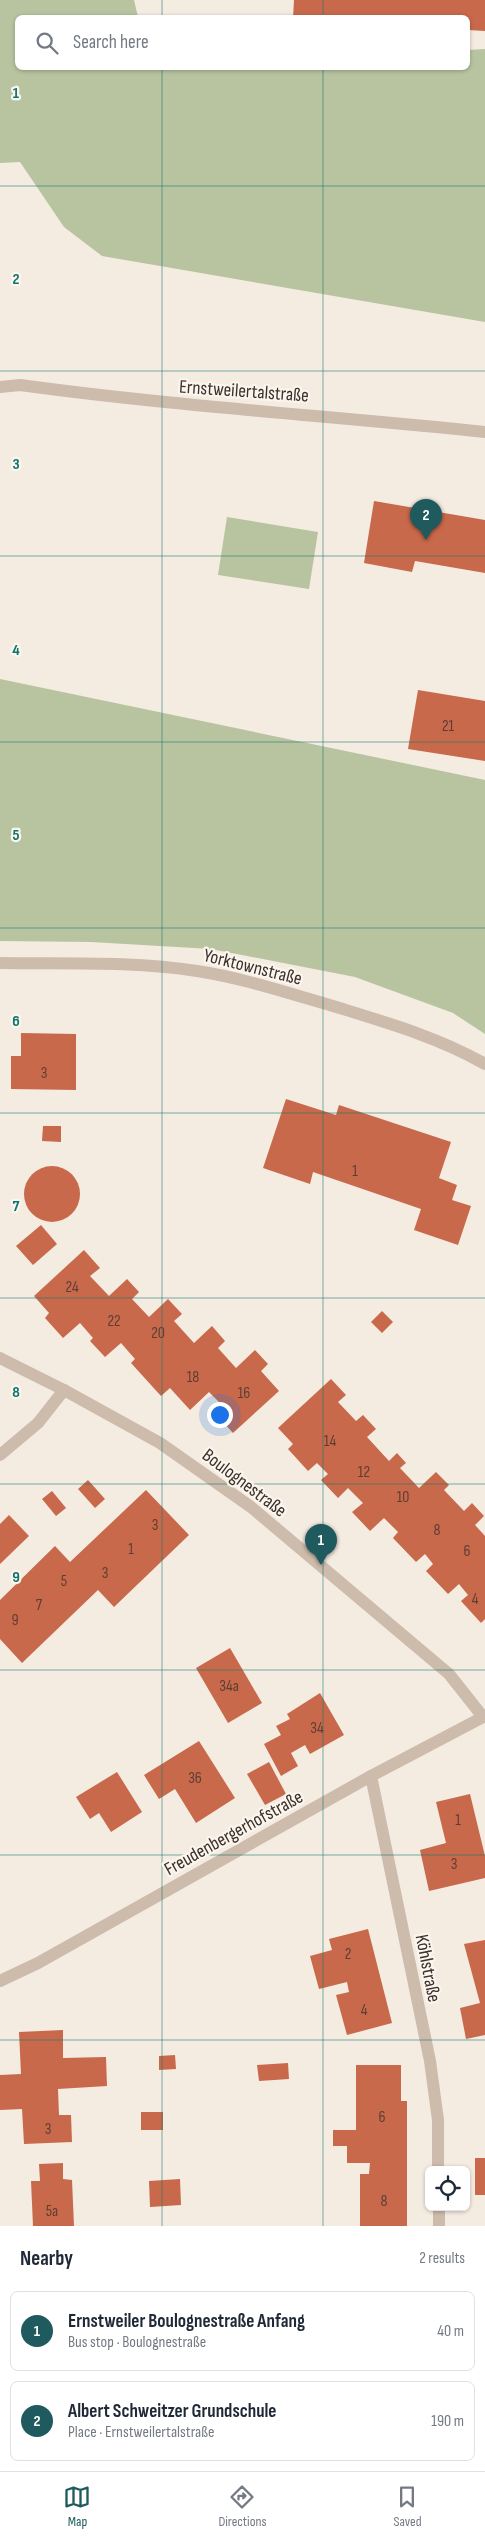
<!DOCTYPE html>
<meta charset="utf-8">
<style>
:root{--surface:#fff;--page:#f2f2f3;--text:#1f2937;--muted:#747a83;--line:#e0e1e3;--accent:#1f5a5e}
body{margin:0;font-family:"Sofia Sans Condensed",sans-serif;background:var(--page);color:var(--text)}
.controls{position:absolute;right:15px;bottom:15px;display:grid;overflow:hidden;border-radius:8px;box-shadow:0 1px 4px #0004}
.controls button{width:45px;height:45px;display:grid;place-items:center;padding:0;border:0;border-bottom:1px solid var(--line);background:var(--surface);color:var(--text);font:25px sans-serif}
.you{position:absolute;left:219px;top:1414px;width:18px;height:18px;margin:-12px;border:4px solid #fff;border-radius:50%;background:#1a73e8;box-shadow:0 0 0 8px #1a73e833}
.badge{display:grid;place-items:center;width:32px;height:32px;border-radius:50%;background:var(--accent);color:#fff;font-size:16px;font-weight:700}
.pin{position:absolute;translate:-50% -41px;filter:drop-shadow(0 1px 2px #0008)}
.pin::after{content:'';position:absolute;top:26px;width:18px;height:15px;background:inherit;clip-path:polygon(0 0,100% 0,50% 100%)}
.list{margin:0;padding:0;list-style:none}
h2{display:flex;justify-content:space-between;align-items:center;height:65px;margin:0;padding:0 20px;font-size:21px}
h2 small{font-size:16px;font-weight:400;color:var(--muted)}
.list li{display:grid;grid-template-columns:32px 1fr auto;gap:15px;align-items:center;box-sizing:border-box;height:80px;margin:0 10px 10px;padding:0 10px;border:1px solid var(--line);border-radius:8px}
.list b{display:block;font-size:19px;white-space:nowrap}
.list p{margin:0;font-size:16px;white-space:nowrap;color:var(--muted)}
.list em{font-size:16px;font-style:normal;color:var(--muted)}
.icon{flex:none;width:28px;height:28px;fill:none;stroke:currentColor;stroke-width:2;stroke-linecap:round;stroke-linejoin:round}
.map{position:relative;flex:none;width:485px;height:2226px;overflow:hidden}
.search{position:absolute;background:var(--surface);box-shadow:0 1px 4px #0004;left:15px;right:15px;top:15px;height:55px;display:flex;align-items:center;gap:12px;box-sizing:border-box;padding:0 18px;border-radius:8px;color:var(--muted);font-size:19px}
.sheet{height:245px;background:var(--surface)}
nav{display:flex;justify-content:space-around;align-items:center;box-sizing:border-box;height:70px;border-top:1px solid var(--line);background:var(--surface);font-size:14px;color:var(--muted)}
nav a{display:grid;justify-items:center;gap:2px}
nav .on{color:var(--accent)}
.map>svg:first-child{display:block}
.green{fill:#b8c4a0}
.building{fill:#c8694b}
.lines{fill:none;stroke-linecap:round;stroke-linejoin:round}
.minor{stroke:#cdbbac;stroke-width:12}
.grid{fill:none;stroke:#0f766e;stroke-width:1;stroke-opacity:0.55}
.labels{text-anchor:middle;stroke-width:4.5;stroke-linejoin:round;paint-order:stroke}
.number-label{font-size:16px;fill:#5e3e33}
.street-label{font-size:19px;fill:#3b302b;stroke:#fbf5ee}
.grid-label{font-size:16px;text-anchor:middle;font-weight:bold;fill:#0f766e;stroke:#fbf5ee;stroke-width:4.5;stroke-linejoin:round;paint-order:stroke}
</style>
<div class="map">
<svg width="485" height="2226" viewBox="0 0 485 2226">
<rect width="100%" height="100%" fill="#f4ebe1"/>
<g class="green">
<path d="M0 0H134L138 17 18 18V68H468V50L485 49V322L102 256 64 227 20 162 0 163Z"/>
<path d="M227 517 318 532 309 589 218 575Z"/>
<path d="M0 679 485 780V1034L453 1013 355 977 211 949 91 942 0 941Z"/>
</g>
<g class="building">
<path d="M294 0H485V31L468 30V18H293Z"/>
<path d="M374 501 485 520V573L415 561 412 572 364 563Z"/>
<path d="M418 690 485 701V761L408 749Z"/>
<path d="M21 1033 76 1034V1090L11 1089V1056H21Z"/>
<path d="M286 1099 336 1115 339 1105 451 1142 439 1178 457 1185 452 1200 471 1206 458 1245 414 1230 421 1209 313 1172 310 1184 263 1168Z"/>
<path d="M43 1126H61V1142L42 1141Z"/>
<circle cx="52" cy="1194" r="28"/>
<path d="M41 1225 57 1244 33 1265 16 1246Z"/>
<path d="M84 1250 100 1268 90 1276 109 1296 127 1279 139 1292 132 1299 149 1317 168 1299 182 1314 174 1321 194 1343 212 1326 225 1341 218 1348 236 1368 255 1350 268 1364 261 1371 279 1391 233 1433 213 1411 221 1404 209 1392 190 1410 170 1388 161 1396 131 1363 135 1359 121 1343 105 1357 90 1341 93 1338 80 1323 63 1338 45 1318 49 1313 34 1296Z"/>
<path d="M382 1311 393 1322 382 1333 371 1322Z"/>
<path d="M331 1379 346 1395 338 1402 356 1421 363 1415 376 1429 367 1437 389 1461 397 1453 406 1463 400 1468 419 1488 436 1472 449 1485 444 1490 464 1511 472 1503 484 1516 475 1525 485 1536V1619L481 1623 461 1601 468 1595 459 1584 448 1594 426 1571 433 1564 425 1554 416 1562 393 1538 398 1532 384 1518 370 1531 352 1512 363 1503 348 1488 338 1498 321 1480 328 1474 317 1463 308 1471 288 1449 293 1444 278 1428Z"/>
<path d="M88 1480 105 1499 95 1508 78 1489Z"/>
<path d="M146 1490 189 1535 114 1607 98 1590 22 1663 0 1639V1600L55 1546 70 1562Z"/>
<path d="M52 1491 66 1508 56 1516 42 1499Z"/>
<path d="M9 1515 29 1536 0 1564V1524Z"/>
<path d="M230 1648 262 1703 228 1723 196 1668Z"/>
<path d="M320 1693 344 1735 310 1754 305 1745 291 1753 298 1766 281 1776 264 1744 281 1735 276 1726 290 1719 287 1714Z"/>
<path d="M199 1741 235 1798 196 1823 175 1789 159 1799 144 1775Z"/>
<path d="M269 1762 286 1794 265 1805 247 1774Z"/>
<path d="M117 1772 142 1812 111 1832 99 1813 90 1819 76 1797Z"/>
<path d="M470 1794 485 1856V1878L429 1891 420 1850 446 1843 436 1802Z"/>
<path d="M368 1929 392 2023 347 2035 336 1995 349 1992 347 1982 319 1989 310 1956 332 1950 329 1939Z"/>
<path d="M485 1940V2035L466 2039 460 2008 480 2003 464 1944Z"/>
<path d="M63 2030V2058L106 2057 107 2086 58 2089 59 2115H71L72 2142 24 2144 22 2109 0 2110V2075L21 2074 19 2032Z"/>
<path d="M175 2055 176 2069 159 2070V2056Z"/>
<path d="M288 2063 289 2079 259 2081 257 2065Z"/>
<path d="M356 2065H401V2101H407V2226H360V2174H369L370 2163H347V2146H333V2130H356Z"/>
<rect x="141" y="2112" width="22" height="18"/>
<rect x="475" y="2158" width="10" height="37"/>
<path d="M63 2163V2179L72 2180 74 2226H33L31 2181H40L39 2164Z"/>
<path d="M180 2179 181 2205 150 2207 149 2181Z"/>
</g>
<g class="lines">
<g class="minor">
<path d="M0 387 20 385C174 406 330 416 485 432"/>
<path d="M0 963C65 964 133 961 197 971 243 978 288 993 333 1006 385 1022 438 1037 485 1064"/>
<path d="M0 1358 64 1390 160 1443 251 1507 449 1674 483 1717"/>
<path d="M0 1455 38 1423 64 1390"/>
<path d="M371 1776 430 2061 438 2120V2170"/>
<path d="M0 1981 38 1963 371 1776 485 1716"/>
<path d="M439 2207V2226"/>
</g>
</g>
<path class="grid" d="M162 0V18M323 0V18M162 68V2226M323 68V2226M0 186H485M0 371H485M0 556H485M0 742H485M0 928H485M0 1113H485M0 1298H485M0 1484H485M0 1670H485M0 1855H485M0 2040H485"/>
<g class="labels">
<g class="number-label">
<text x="448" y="731">21</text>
<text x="44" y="1078">3</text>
<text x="355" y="1176">1</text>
<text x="72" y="1292">24</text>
<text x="114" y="1326">22</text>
<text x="158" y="1338">20</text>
<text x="193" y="1382">18</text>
<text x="244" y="1398">16</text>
<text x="330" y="1446">14</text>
<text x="364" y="1477">12</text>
<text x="403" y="1502">10</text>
<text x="155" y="1530">3</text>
<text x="437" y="1535">8</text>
<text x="131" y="1554">1</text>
<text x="467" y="1556">6</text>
<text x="105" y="1578">3</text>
<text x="64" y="1586">5</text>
<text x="475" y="1604">4</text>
<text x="39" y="1610">7</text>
<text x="15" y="1625">9</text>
<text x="229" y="1691">34a</text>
<text x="317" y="1733">34</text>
<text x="195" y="1783">36</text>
<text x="458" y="1825">1</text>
<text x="454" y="1869">3</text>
<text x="348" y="1959">2</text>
<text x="364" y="2015">4</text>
<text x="382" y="2122">6</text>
<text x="48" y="2134">3</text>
<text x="384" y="2206">8</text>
<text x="52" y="2216">5a</text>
</g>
<g class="street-label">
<text transform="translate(244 390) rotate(4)" y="7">Ernstweilertalstraße</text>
<text transform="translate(253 966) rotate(14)" y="7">Yorktownstraße</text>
<text transform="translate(245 1482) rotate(37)" y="7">Boulognestraße</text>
<text transform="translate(233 1832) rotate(-29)" y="7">Freudenbergerhofstraße</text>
<text transform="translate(429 1968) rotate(79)" y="7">Köhlstraße</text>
</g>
</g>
<g class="grid-label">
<text x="16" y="98">1</text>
<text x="16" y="284">2</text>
<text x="16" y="469">3</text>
<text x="16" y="655">4</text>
<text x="16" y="840">5</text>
<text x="16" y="1026">6</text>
<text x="16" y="1211">7</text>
<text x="16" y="1397">8</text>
<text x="16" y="1582">9</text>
</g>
</svg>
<div class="controls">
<button><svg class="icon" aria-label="locate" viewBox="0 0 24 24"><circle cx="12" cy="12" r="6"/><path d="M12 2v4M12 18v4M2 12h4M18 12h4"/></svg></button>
</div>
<div class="you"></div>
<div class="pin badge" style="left:321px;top:1565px">1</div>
<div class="pin badge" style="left:426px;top:540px">2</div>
<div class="search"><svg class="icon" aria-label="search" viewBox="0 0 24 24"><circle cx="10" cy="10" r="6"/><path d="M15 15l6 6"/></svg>Search here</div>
</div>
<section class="sheet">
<h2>Nearby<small>2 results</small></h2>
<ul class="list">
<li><span class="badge">1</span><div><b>Ernstweiler Boulognestraße Anfang</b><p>Bus stop · Boulognestraße</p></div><em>40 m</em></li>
<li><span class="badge">2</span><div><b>Albert Schweitzer Grundschule</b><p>Place · Ernstweilertalstraße</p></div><em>190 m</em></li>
</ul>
</section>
<nav>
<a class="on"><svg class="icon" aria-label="map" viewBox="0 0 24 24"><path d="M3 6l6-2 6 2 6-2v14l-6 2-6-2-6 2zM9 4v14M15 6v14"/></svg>Map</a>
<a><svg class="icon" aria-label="directions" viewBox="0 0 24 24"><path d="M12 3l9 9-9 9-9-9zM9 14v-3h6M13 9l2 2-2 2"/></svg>Directions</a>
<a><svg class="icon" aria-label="saved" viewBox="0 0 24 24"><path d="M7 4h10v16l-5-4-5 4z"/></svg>Saved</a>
</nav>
